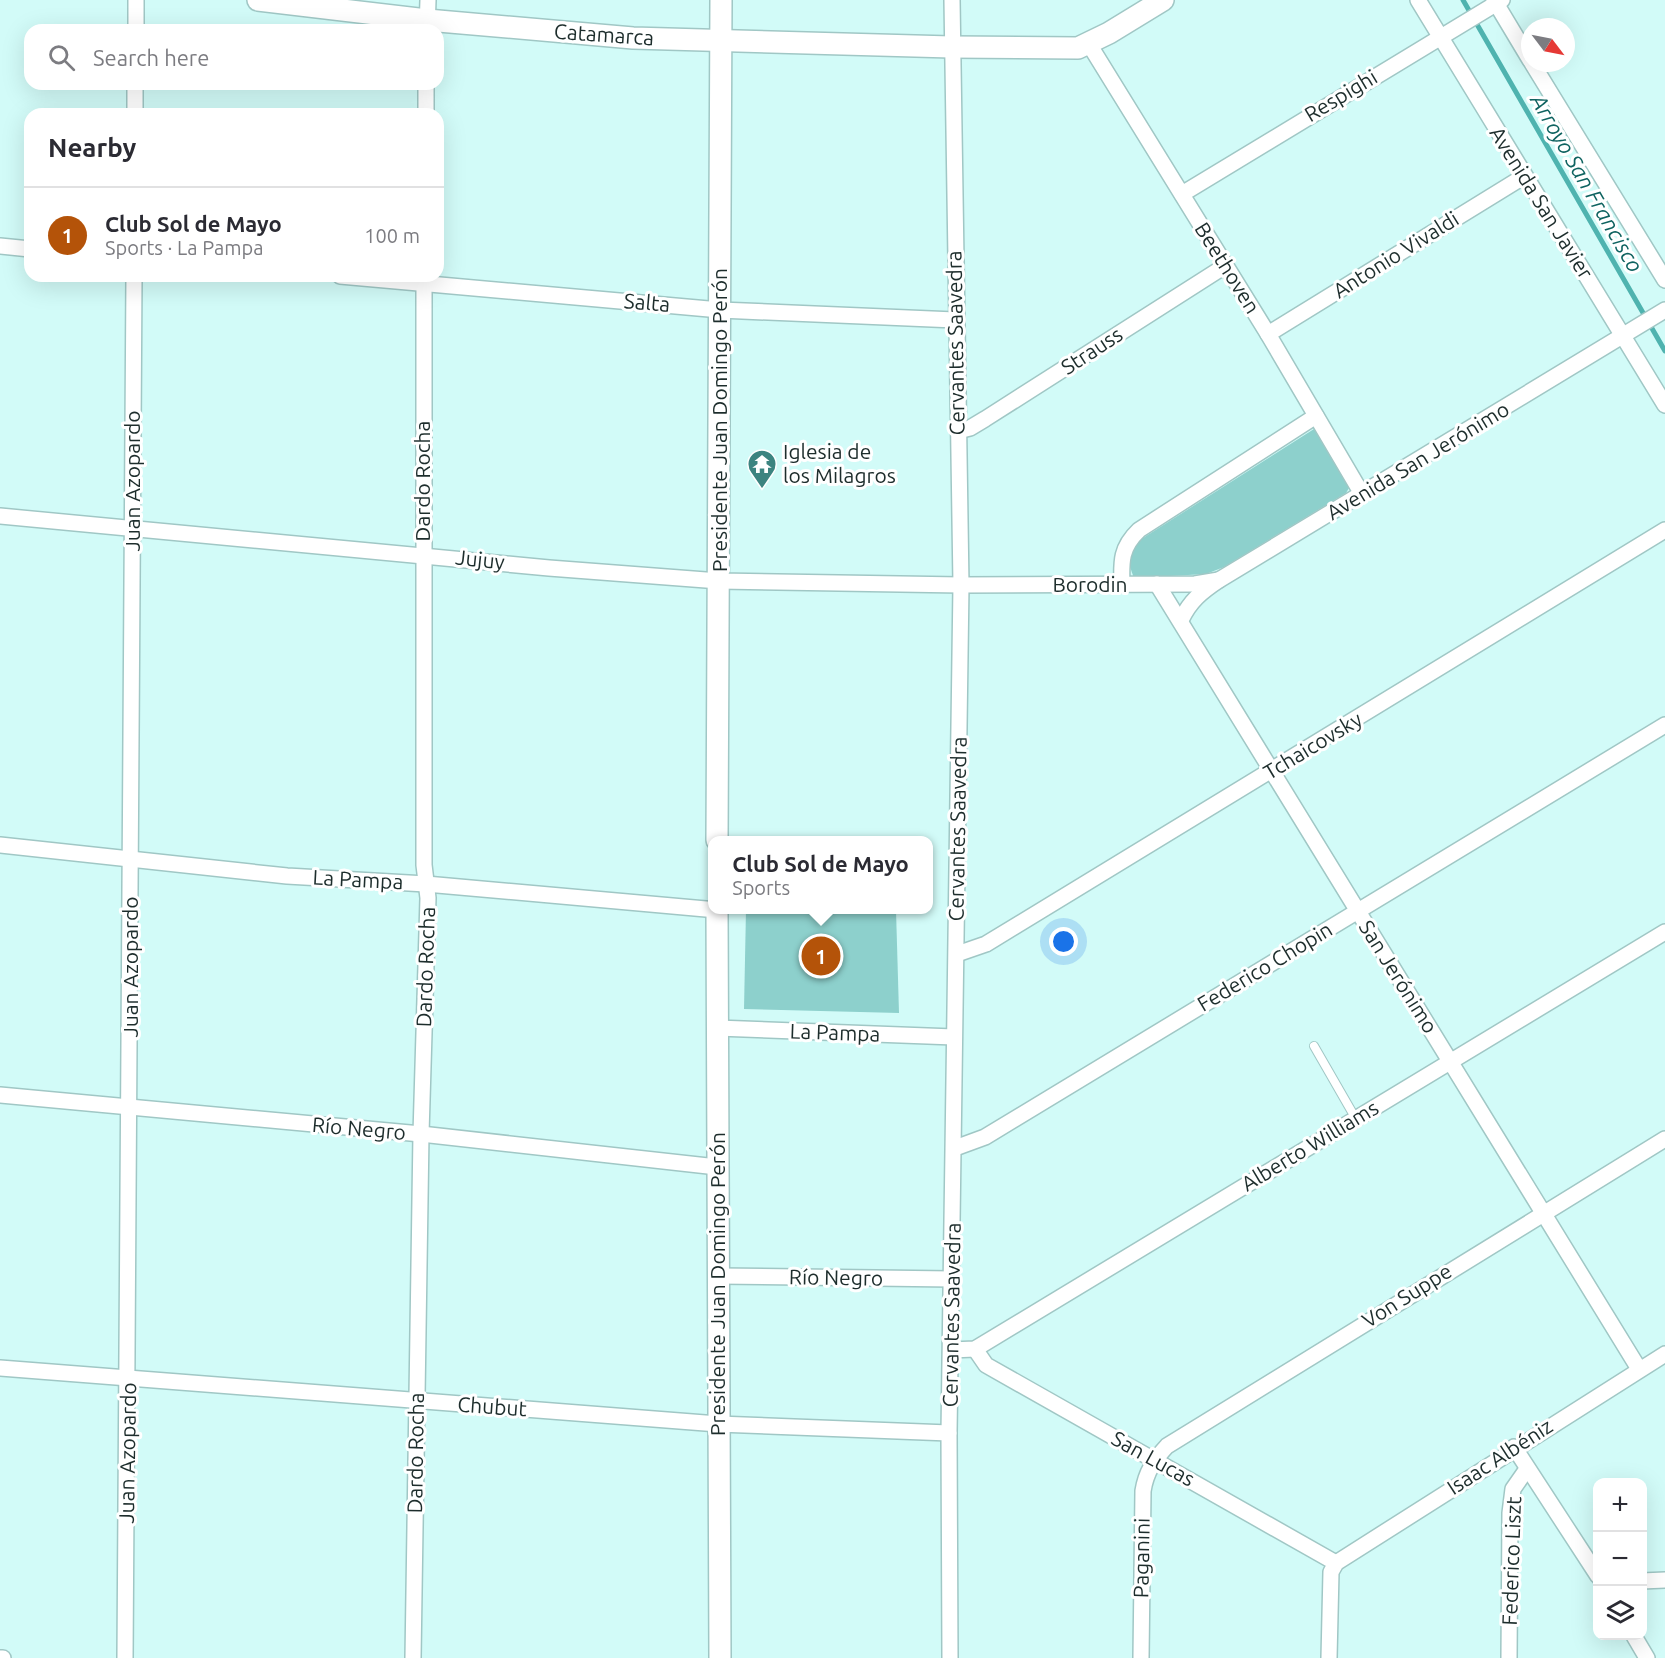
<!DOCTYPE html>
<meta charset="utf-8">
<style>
:root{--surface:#fff;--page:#f7f7f7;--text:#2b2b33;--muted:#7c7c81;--line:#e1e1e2;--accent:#b45309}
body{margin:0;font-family:Ubuntu,sans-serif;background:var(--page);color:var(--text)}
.controls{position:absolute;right:18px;bottom:18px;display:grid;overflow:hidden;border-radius:12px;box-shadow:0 6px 24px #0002}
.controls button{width:54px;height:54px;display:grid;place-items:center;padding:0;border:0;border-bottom:2px solid var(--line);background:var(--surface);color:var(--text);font:30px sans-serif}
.compass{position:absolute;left:1521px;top:18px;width:54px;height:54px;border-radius:50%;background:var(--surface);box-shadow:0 6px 24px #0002;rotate:122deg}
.you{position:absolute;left:1064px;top:942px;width:21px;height:21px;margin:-15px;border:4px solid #fff;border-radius:50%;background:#1a73e8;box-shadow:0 0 0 9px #1a73e833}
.badge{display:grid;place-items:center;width:39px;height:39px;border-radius:50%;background:var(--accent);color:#fff;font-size:20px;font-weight:700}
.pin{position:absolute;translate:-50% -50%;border:3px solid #fff;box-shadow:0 2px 6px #0006}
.popup{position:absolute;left:708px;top:836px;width:225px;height:78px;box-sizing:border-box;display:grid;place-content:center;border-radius:12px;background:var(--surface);filter:drop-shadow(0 2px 4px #0005);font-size:20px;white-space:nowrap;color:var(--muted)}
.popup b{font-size:22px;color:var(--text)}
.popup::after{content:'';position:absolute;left:50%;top:100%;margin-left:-12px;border:12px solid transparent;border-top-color:var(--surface)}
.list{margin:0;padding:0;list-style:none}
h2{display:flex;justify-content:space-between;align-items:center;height:78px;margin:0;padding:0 24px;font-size:26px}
h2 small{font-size:20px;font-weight:400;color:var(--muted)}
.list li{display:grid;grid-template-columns:39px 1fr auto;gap:18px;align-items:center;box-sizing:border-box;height:96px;padding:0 24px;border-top:2px solid var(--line)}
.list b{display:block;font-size:22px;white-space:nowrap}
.list p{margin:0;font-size:20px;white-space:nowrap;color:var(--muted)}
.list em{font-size:20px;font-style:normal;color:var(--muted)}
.icon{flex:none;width:33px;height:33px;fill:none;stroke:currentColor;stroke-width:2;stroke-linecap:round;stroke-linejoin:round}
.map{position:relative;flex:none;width:1665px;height:1658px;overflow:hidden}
.search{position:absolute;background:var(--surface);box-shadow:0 6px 24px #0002;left:24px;top:24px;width:420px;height:66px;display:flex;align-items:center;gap:15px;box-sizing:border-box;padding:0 21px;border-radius:18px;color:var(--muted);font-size:22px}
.panel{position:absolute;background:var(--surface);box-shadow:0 6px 24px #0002;left:24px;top:108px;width:420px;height:174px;border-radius:18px}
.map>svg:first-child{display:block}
.green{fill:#8dd0cc}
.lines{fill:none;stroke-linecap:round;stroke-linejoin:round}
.stream{stroke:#4fb3af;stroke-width:5}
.lane-casing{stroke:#a0c7c5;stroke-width:10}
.street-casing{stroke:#a0c7c5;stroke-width:18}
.secondary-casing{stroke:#a0c7c5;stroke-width:24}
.lane{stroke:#fff;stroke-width:8}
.street{stroke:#fff;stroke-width:15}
.secondary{stroke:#fff;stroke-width:21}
.labels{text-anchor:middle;stroke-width:6;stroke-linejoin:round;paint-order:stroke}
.street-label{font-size:21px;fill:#1d2d2c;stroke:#fff}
.poi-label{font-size:21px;fill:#1d2d2c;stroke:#fff;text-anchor:start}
.water-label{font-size:22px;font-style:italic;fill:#0e6360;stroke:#fff}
</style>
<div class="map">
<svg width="1665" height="1658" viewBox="0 0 1665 1658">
<rect width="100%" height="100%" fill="#d2fbf8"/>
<g class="green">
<path d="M1314 429 1349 488 1346 493 1224 567 1206 574 1134 578C1126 559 1128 552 1143 538Z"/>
<path d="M746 910H896L899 1013 744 1009Z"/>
</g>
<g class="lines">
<path class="stream" d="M1463 0 1665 351"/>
<g class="lane-casing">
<path id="lane" d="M1314 1046 1356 1119"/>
</g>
<g class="street-casing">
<g id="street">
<path d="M1418 0 1665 405"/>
<path d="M1494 0 1530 60"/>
<path d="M136 30V0"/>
<path d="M427 30 428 0"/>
<path d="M1089 44 1268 334 1362 494"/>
<path d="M1532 63 1665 280"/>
<path d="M135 114V84"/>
<path d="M426 114V84"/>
<path d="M1182 194 1502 0"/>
<path d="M0 246 30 249"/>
<path d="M340 276 720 310 955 320"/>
<path d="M1268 334 1523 177"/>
<path d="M958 431 970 428 985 419 1225 266"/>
<path d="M0 516 549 568 719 581 961 585 1195 584 1219 580"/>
<path d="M1157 584 1639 1369"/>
<path d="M1122 585C1121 561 1121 547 1139 530L1316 416"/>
<path d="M1181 620C1190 601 1201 592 1219 580L1665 310"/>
<path d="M0 845 287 876 426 884 717 910"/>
<path d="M957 954 986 944 1665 530"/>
<path d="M717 1028 954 1037"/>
<path d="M0 1095 421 1134 717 1167"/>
<path d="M955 1148 985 1137 1665 725"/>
<path d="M719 1276 952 1279"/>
<path d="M975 1349 986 1365 1336 1563"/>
<path d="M951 1350 975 1349 1665 932"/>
<path d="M0 1368 718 1424 949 1433"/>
<path d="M1514 1447 1598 1576"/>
<path d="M1642 1581 1665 1580"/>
<path d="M1634 1636 1647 1658"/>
<path d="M0 1658H3"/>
<path d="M125 1658 134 276"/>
<path d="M413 1658 421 1134 428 898 424 865V276"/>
<path d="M950 1658 949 1433 961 585 952 0"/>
<path d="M1141 1658 1143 1491C1146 1472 1154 1460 1167 1446L1665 1139"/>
<path d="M1329 1658 1331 1572 1336 1563 1665 1354"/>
<path d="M1509 1658 1510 1513 1513 1489 1527 1469"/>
</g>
</g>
<g class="secondary-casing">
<g id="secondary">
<path d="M258 0 427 20 633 38 951 47 1078 48 1109 33 1163 0"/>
<path d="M717 840 721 0"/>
<path d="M717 910 720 1658"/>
</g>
</g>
<use href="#lane" class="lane"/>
<use href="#street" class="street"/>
<use href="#secondary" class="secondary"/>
</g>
<defs>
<g id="temple-pin" transform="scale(1.5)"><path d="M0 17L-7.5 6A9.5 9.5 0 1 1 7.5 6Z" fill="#3c8480" stroke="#fff"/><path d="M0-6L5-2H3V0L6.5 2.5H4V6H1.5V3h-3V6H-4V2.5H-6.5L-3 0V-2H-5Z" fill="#fff"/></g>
</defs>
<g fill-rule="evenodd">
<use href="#temple-pin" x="762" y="464"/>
</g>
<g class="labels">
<g class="street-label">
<text transform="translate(604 35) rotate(4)" y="7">Catamarca</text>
<text transform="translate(1341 96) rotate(-31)" y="7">Respighi</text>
<text transform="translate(1541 203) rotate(58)" y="7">Avenida San Javier</text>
<text transform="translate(1396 255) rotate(-32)" y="7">Antonio Vivaldi</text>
<text transform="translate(1227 268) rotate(58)" y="7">Beethoven</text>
<text transform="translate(647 303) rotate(5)" y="7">Salta</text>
<text transform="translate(956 343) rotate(-91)" y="7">Cervantes Saavedra</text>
<text transform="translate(1092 351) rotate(-33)" y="7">Strauss</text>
<text transform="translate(720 420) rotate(-90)" y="7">Presidente Juan Domingo Perón</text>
<text transform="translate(1418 461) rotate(-31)" y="7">Avenida San Jerónimo</text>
<text transform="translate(133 481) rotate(-90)" y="7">Juan Azopardo</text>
<text transform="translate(423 481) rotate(-90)" y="7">Dardo Rocha</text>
<text transform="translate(480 560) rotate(6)" y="7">Jujuy</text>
<text x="1090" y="592">Borodin</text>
<text transform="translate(1313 746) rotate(-31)" y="7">Tchaicovsky</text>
<text transform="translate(958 829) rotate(-89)" y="7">Cervantes Saavedra</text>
<text transform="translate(358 880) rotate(3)" y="7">La Pampa</text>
<text transform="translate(131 967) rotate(-90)" y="7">Juan Azopardo</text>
<text transform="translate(426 967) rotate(-88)" y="7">Dardo Rocha</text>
<text transform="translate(1265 967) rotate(-31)" y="7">Federico Chopin</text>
<text transform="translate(1398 977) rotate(58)" y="7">San Jerónimo</text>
<text transform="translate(835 1033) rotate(2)" y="7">La Pampa</text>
<text transform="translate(359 1129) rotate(5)" y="7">Río Negro</text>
<text transform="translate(1310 1146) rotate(-31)" y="7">Alberto Williams</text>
<text transform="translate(836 1278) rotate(1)" y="7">Río Negro</text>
<text transform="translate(718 1284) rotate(-90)" y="7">Presidente Juan Domingo Perón</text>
<text transform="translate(1407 1296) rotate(-32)" y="7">Von Suppe</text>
<text transform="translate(952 1315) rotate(-89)" y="7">Cervantes Saavedra</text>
<text transform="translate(492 1407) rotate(4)" y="7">Chubut</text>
<text transform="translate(128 1453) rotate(-89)" y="7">Juan Azopardo</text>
<text transform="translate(416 1453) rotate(-89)" y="7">Dardo Rocha</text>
<text transform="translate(1500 1457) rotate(-33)" y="7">Isaac Albéniz</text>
<text transform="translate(1153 1459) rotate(29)" y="7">San Lucas</text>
<text transform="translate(1142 1558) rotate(-89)" y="7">Paganini</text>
<text transform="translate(1512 1561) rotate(-88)" y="7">Federico Liszt</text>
</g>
<g class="poi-label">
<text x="783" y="459">Iglesia de<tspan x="783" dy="24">los Milagros</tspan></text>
</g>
<g class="water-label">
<text transform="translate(1587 183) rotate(60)" y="8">Arroyo San Francisco</text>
</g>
</g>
</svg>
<div class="controls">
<button>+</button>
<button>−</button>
<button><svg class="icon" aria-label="layers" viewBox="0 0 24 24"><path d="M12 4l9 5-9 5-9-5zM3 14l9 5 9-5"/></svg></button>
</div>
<svg class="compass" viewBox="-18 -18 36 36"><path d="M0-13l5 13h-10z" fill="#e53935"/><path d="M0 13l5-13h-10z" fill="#7c7c81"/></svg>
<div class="you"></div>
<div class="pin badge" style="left:821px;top:956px">1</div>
<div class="popup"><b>Club Sol de Mayo</b>Sports</div>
<div class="search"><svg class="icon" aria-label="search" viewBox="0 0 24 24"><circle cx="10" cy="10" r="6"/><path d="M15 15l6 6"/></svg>Search here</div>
<section class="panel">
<h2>Nearby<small></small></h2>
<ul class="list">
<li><span class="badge">1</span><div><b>Club Sol de Mayo</b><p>Sports · La Pampa</p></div><em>100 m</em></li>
</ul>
</section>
</div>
